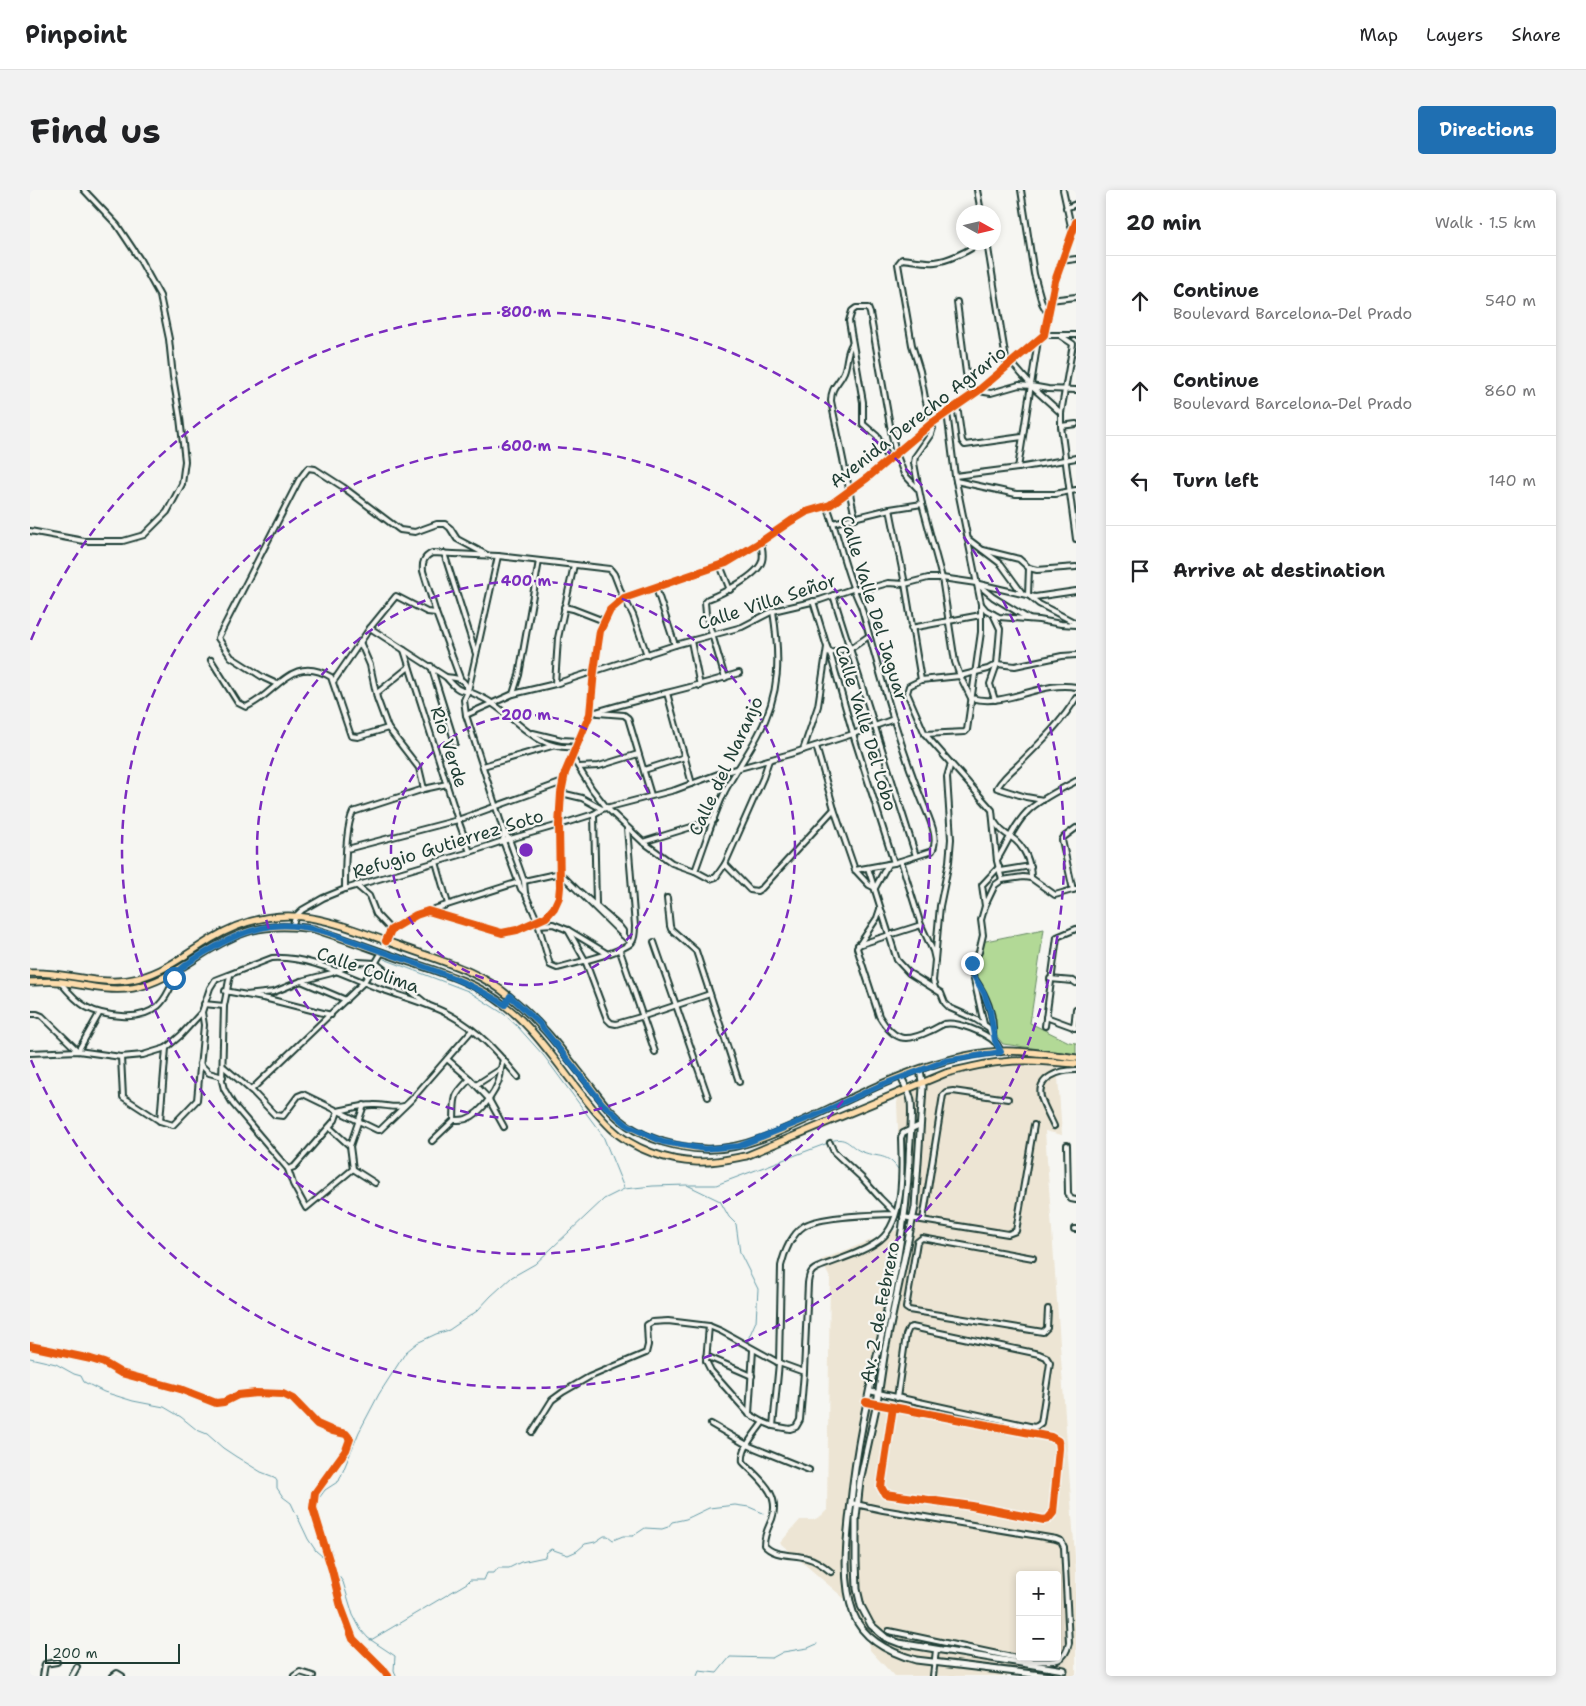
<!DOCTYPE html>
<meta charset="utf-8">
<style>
:root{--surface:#fff;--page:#f2f2f2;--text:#202124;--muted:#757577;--line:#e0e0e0;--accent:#1f6fb2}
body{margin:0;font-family:"Shantell Sans",sans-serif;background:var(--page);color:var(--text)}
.controls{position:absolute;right:15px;bottom:15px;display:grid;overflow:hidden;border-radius:5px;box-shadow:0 2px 8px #0003}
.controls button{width:45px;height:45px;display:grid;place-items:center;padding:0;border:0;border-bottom:1px solid var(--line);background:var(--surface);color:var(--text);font:25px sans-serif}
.compass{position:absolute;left:926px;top:15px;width:45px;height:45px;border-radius:50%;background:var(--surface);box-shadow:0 2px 8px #0003;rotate:98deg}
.scale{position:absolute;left:15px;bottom:12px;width:135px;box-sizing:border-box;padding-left:5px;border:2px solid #1f3d34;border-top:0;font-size:14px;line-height:18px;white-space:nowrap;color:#1f3d34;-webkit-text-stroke:4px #f6f6f2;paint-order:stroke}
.stop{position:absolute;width:15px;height:15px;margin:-11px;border:4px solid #1f6fb2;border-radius:50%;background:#fff}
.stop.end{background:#1f6fb2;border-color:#fff;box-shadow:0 1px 5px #0008}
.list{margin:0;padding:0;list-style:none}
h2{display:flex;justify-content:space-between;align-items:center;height:65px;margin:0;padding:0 20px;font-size:21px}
h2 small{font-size:16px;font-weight:400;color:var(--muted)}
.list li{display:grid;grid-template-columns:32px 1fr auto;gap:15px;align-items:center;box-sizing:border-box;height:90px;padding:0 20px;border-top:1px solid var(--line)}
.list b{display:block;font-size:19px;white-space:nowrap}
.list p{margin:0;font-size:16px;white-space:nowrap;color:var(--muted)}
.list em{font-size:16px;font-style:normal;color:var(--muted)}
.icon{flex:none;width:28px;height:28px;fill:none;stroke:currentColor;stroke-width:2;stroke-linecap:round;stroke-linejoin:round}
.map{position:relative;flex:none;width:1046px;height:1486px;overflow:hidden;border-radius:5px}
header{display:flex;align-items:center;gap:30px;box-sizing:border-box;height:70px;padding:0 25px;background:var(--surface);border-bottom:1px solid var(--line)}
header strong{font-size:24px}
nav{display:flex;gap:28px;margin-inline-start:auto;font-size:18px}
.intro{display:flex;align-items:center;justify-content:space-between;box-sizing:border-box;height:120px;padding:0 30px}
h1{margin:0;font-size:35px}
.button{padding:12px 22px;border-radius:5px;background:var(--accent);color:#fff;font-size:18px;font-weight:700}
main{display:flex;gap:30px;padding:0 30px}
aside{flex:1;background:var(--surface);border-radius:5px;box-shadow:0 2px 8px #0003}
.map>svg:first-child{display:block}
.built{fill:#ede5d4;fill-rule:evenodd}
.green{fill:#b2d996;stroke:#688b65}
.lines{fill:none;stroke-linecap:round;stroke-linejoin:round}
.stream{stroke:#659ca8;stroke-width:1}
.minor-casing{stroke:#1f3d34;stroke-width:8}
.tertiary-casing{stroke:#1f3d34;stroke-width:8}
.secondary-casing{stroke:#1f3d34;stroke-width:9}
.primary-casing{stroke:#1f3d34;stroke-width:9}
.minor{stroke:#f6f6f2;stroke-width:4}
.tertiary{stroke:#f6f6f2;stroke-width:4.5}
.secondary{stroke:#f6f6f2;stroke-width:5}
.primary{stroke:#fddcac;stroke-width:5.5}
.cycleway-casing{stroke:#f6f6f2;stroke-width:11}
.cycleway{stroke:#e8590c;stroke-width:8}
.route{stroke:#1f6fb2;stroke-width:6}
.ring{fill:none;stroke:#7b2cbf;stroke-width:2.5;stroke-dasharray:9 6}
.labels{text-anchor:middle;stroke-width:4.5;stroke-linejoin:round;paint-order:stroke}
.street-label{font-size:18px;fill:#1f3d34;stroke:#f6f6f2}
.centre{fill:#7b2cbf;stroke:#f6f6f2;stroke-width:2.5}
.ring-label{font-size:15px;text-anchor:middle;font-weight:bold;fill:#7b2cbf;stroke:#f6f6f2;stroke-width:4.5;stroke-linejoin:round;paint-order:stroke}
</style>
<header>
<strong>Pinpoint</strong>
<nav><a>Map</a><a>Layers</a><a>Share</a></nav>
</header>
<div class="intro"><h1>Find us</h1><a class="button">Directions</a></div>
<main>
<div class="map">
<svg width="1046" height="1486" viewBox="0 0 1046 1486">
<rect width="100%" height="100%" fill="#f6f6f2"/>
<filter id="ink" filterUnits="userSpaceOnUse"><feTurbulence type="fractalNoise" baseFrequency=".02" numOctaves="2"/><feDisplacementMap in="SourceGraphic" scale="10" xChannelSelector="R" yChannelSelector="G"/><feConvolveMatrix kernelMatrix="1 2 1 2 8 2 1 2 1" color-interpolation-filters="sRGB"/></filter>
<g filter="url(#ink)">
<path class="built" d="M972 872H1027L1032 945 1015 941 1046 1381V1486H864L839 1459 837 1440 824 1417 750 1353 770 1330H783L791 1326 797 1320 800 1088 791 1070 872 1038 867 913 869 903 924 880ZM990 1385H1027V1467H990Z"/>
<path class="green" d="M1014 739 1000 833 1039 852 1046 853V864L973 854 964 843 960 820 943 785V773L951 752Z"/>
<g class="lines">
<g class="stream">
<path d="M354 769 438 801 474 824 488 837 514 866 573 946 594 998"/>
<path d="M801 951C818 945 820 958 833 962 849 968 857 963 868 979"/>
<path d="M659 995H686L798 953"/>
<path d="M0 1168 26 1174 44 1184 51 1186 54 1192 74 1202 103 1211 134 1217 151 1227 167 1240 177 1244 193 1258 205 1266 231 1282 244 1287 247 1291V1298L253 1307 261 1313 278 1349 286 1361 298 1371"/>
<path d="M303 1378 302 1363 291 1334 288 1321 287 1311 295 1300 309 1291 329 1242 349 1204 376 1162 387 1153 406 1144 419 1140 447 1121 461 1106 482 1087 505 1074 574 1009 594 999 623 996 657 995 690 1011 699 1027 706 1034 710 1063 728 1099 726 1131 719 1147V1154"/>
<path d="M303 1378 313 1392 323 1425 331 1440 338 1448 365 1466 364 1480 366 1486"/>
<path d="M341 1450 437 1393 440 1390H454L457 1383H464L468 1378H479L491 1372 515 1367 516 1363 521 1359 538 1365 547 1361 555 1354 565 1352 574 1346H578L583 1350 593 1346H603L615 1338 632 1339 638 1337 642 1332 656 1329 679 1318 705 1315 719 1317 733 1323"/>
<path d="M667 1486 669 1481 687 1483 700 1467 742 1468 753 1462 778 1458 787 1454"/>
</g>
<g class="minor-casing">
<g id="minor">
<path d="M947 0 951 22"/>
<path d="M991 0 1004 84 1012 113 1018 124"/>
<path d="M1033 0 1042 41"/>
<path d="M1036 18 1046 14"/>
<path d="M957 52 977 176"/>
<path d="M1031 71 1046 69"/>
<path d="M1020 110 1046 107"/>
<path d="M927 112 936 183 942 205"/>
<path d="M1014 145H1046"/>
<path d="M1031 146 1043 154 1031 223V236L1046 349"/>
<path d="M822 154C816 163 818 172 814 182 809 194 801 196 801 211L825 328"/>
<path d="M981 172 1001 195"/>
<path d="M948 201 961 203 989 195 1001 196"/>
<path d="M927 215 932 251 935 255 992 247"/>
<path d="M917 222 925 286 951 414 956 420 969 427 1009 430 1031 434 1046 435"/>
<path d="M1031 223 1001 196 1018 199 1046 200"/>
<path d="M1031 236 1046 234"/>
<path d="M858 270 847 246 833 234V212L819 131 822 121 826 118H838L840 123 861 241 866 263 874 284 889 300 892 314 912 388 925 472 930 486 941 508C977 518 1011 490 1046 497"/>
<path d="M988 278 1008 150"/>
<path d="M925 286 988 278 1046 268"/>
<path d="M926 291 986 304H1025L1046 300"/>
<path d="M889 300 884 273 885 267 901 244 903 238 895 208 890 181 882 155 868 74 872 69C882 70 894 73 905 72 916 71 941 61 949 52"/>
<path d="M797 316C810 349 815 384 831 416 850 482 867 549 893 613 898 626 910 648 902 661L864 673 825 680"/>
<path d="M860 319 875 394 891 490"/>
<path d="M803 333 860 319 892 314"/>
<path d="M0 341 54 351H93L114 345 137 322 152 294 155 271 150 228 143 187 139 149 130 106 109 68 87 35 54 0"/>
<path d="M938 349 971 374 992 403"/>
<path d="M953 360 989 369 999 378 1007 380 1046 377"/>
<path d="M414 363 446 464"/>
<path d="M468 366 438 501 434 510 436 525 474 642 479 649 494 691 495 703 507 730 520 775 527 778C542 774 594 762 602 752 605 748 605 741 605 736L597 638"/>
<path d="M690 375 700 400"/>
<path d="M999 378 998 405 1009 414 1046 433"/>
<path d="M949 394 1005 407 1046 401"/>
<path d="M626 398 645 455"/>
<path d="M803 405 886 666"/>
<path d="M783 411 797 457 800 463 823 544 864 673"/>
<path d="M534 417 543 419 574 431"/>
<path d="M963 424 970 439 967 474 960 494 965 510"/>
<path d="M340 438 416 487C428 488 435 488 438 501 446 505 455 508 463 514 491 533 508 561 546 557"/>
<path d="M881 438 951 425"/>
<path d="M661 451 670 496"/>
<path d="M330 452 340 475 347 508 358 538 389 578 394 599"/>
<path d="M374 460 428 630 440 662"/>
<path d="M800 463 823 457 839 446"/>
<path d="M1046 465 1032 466 985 476 967 474 958 479 930 486 891 490 879 496 877 503 895 544 962 620 967 671 972 690 993 687 1001 688 1025 705 1046 699"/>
<path d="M181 470 208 513 216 517C247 504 261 463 301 487L321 546 328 547 358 538"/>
<path d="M401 476 425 553"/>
<path d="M416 487C423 495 428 502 438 501"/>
<path d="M430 488 406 423 393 381C392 372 394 367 402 363L468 366 580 379 584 384 591 402 603 425 617 465"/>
<path d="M695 488 676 424 675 412 678 409C691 404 728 386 732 371 734 365 732 358 731 351"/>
<path d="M303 492 340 438 366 406 397 422 406 423"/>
<path d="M247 494 234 488 201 467 188 448 269 290 278 278 285 279 313 297 370 340 385 342 407 334H415L420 338 427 349 457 365"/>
<path d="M525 494 528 448 544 375"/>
<path d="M347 503 379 477"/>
<path d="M637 503 662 594"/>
<path d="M483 504 489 485 509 371"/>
<path d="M568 523 594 525 598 528 621 605"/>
<path d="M560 524C609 508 660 499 709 483"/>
<path d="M436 525 483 504 525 494 645 455 712 437 743 421 790 410 822 399H837L858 393 875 394 898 388H912L946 393 963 407 999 429"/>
<path d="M503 543 532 550 549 551"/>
<path d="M895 544 935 542 937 540 951 442V414"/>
<path d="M786 556 804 619 825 680 839 695 845 698 858 674"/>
<path d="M773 560 788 516 797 457"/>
<path d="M542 567 562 599 577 618 613 652 642 673 665 681 680 689 686 687 695 674 733 588 739 570"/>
<path d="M453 576 522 556"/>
<path d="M549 577 569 576 608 564"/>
<path d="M614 580 655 567"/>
<path d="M531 603 552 608 572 619"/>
<path d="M1013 610 996 607 967 598C973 588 980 582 988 575 1007 556 1033 531 1046 508"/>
<path d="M564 624 566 714"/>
<path d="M964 631C969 639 973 643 981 647 995 656 1001 673 1001 688"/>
<path d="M474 642 473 651 491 699 495 703"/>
<path d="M613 652 684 630"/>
<path d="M317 659 428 630 533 592"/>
<path d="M967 670C977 654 985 633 999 620 1012 608 1030 600 1046 591"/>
<path d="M871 671 891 735 903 761 905 770 903 791 905 798"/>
<path d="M406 672 418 714"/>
<path d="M695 674 720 700 727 701 732 698 804 619"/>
<path d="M838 678 867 770 879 783 911 803 915 813 920 818 945 829 959 838 964 851"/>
<path d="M665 681C675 654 683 627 695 601 705 582 718 564 728 545 751 503 750 467 743 421"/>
<path d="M970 681 1001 676"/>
<path d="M494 691 530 683 601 753"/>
<path d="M326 695 339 706 346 724 361 740"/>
<path d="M315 699C315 681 315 638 323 622L394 599 417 594"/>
<path d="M1043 700 1032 650 1034 647 1046 638"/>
<path d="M550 702 589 736 593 741V745"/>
<path d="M637 708 640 736 641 739 666 761 709 892"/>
<path d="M955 716 965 695 972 690"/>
<path d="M850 719 847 728 827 758 849 826C864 851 875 853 900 841 905 839 909 836 914 834 928 831 955 843 965 852 968 854 969 858 971 862"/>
<path d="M398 721 489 692"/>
<path d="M508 735 523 734 538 740 576 763"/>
<path d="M262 736 266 726 272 720 293 708 315 699 440 662 473 651 529 635 564 624 572 619 645 600 688 584 760 564 823 544 864 529"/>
<path d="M538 740 555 770 577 829 581 833 586 834 614 826 680 804"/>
<path d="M624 752 678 907"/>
<path d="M828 755 891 735"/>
<path d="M590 761 625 862"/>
<path d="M905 770 910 716 919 672 921 649 917 587 921 573"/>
<path d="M200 785 194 816 192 891 194 899 203 914 258 979 264 977 305 930 308 921"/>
<path d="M945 789C956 806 964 823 963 843"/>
<path d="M1020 789 1043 791"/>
<path d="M271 791 316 810"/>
<path d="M30 792C50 816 60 824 92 826 105 827 117 825 128 816 138 807 143 791 149 779"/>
<path d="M195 801 238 809 301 825"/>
<path d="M216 805 244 802 271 791 302 783 328 772 346 773 398 815"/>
<path d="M174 814 194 816"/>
<path d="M0 824H7L12 826 48 861"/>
<path d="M1016 827 1046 838"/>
<path d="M954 834 943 785V773L949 762 953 745 951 730 955 716 952 695 969 677"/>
<path d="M1015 836 1027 747 1046 739"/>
<path d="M1044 838 1046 819"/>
<path d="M48 861 69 824"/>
<path d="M0 863 48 861 91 867 113 865 136 858 151 845 172 822 180 798 185 790 242 768C279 766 314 785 348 798 372 807 398 813 420 825 448 840 468 863 488 887"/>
<path d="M91 867 93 907 130 931 143 935 167 910 174 835 172 822"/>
<path d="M417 869 440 889 458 908 474 937"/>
<path d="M170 874 179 883 193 887"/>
<path d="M194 877 223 902 245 925 253 926 268 906 273 904 347 940H350L382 909 442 840"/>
<path d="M446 895 471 879 473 869"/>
<path d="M221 900 334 792 352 762"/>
<path d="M308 921C319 919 331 915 343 915 353 914 364 919 374 916"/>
<path d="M424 930C428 930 433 930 436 929 452 924 471 896 471 879"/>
<path d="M130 931 136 858"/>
<path d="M1024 936C1020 927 1014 917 1011 907 1006 887 1031 880 1046 880"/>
<path d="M299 937 320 956"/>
<path d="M402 951 424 930C425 906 422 907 440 889"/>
<path d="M1037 955 1038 1003 1041 1009 1046 1010"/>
<path d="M258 979 263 994 276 1018 323 979 320 956 334 915"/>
<path d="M323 979 345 993"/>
<path d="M873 1027 978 1044 986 1041 1004 935"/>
<path d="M893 1030 913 905 916 902 923 901 978 909"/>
<path d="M1044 1039H1046"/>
<path d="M1003 1068 892 1048 887 1052 876 1118 879 1120 1013 1142 1017 1138 1018 1119"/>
<path d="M679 1136 676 1171 681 1181 719 1224 733 1232 743 1236 760 1239 766 1237 770 1230 774 1182 778 1093C779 1086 780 1081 787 1078 806 1070 835 1062 850 1050 875 1030 872 977 871 948L873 943 890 935"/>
<path d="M0 1156 61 1169 74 1173 91 1183 150 1199 186 1213 194 1212 208 1205 226 1203 253 1204 263 1209 287 1234 303 1241 316 1244 320 1249 316 1260 285 1303 283 1318 302 1380 311 1417 323 1449 351 1477 358 1486"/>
<path d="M676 1166 722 1186"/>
<path d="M839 1201 1004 1237 1007 1236 1011 1233 1020 1173 1016 1167 1009 1164 882 1137 879 1138 876 1145 867 1208"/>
<path d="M836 1212 1021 1247 1028 1251 1029 1259 1023 1323 1018 1329 1014 1330 942 1316 855 1304 851 1297 863 1217"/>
<path d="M719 1224 723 1160"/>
<path d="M733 1232C725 1244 711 1258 713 1272 729 1289 751 1303 742 1329 738 1338 734 1345 734 1355 744 1367 763 1364 777 1368 786 1370 794 1376 801 1382"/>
<path d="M681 1234 717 1255 779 1280"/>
<path d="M743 1236 749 1173 751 1076C754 1062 762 1044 774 1036 790 1026 842 1025 863 1024L864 1022 850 1008 832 988 804 962 800 953"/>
<path d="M502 1242 522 1210 533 1202 559 1187 616 1163 618 1155 617 1135 622 1132 638 1131 679 1136 691 1141 749 1173 774 1182"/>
<path d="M821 1313 853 1320 1026 1349 1031 1351 1034 1357 1039 1453C1034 1476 1021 1471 1001 1471L859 1441"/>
<path d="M13 1486 15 1474 27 1472"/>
<path d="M42 1486 47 1477"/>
<path d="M83 1486 87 1483 92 1486"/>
<path d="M264 1486 270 1482 283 1486"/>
<path d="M903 1486 906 1460"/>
</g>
</g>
<g class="tertiary-casing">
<g id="tertiary">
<path d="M356 751 361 740 386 725 398 721 472 743 487 740 516 727 524 718 529 707 530 697 529 635 531 603 535 583 560 524 564 481 570 441 580 420 594 408 696 373 726 355 761 331 776 322 800 315 837 288 902 233 948 201 1014 145 1025 91 1046 32"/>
<path d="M1043 791 1046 793"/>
</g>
</g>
<g class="secondary-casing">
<g id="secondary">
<path d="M890 880 893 897 885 1017 855 1160 847 1213 830 1291 826 1328V1371L827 1399 831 1416 841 1435 856 1448 869 1453 1034 1480"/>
<path d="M871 887C874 894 880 903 881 911 883 931 879 952 879 972 874 1087 832 1197 821 1312 817 1347 811 1390 824 1425 834 1450 861 1463 886 1470L1020 1486"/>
</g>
</g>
<g class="primary-casing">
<g id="primary">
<path d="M0 783C39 781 70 798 109 788 136 781 158 763 181 749 211 731 246 722 281 728 311 733 341 746 370 756 407 770 449 780 480 807 509 830 531 859 554 888 568 905 579 923 597 935 618 950 649 958 674 959 717 962 772 931 811 913 862 888 919 863 976 861 999 861 1023 865 1046 868"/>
<path d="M0 792C10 792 21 791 31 792 55 795 78 802 103 798 126 794 146 781 165 769 209 740 232 732 284 739 313 748 342 759 371 769 406 781 445 791 474 815 493 829 509 849 523 867 542 891 559 917 581 938 602 959 638 971 667 972 684 973 700 969 716 966L916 883C934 879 953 873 973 872 997 869 1021 872 1046 874"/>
</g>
</g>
<use href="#minor" class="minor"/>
<use href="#tertiary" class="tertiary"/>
<use href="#secondary" class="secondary"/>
<use href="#primary" class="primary"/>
<g class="cycleway-casing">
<g id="cycleway">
<path d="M356 751 361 740 386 725 398 721 472 743 487 740 516 727 524 718 529 707 530 697 529 635 531 603 535 583 560 524 564 481 570 441 580 420 594 408 696 373 726 355 761 331 776 322 800 315 837 288 902 233 948 201 1014 145 1025 91 1046 32"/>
<path d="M0 1156 61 1169 74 1173 91 1183 150 1199 186 1213 194 1212 208 1205 226 1203 253 1204 263 1209 287 1234 303 1241 316 1244 320 1249 316 1260 285 1303 283 1318 302 1380 311 1417 323 1449 351 1477 358 1486"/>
<path d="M836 1212 1021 1247 1028 1251 1029 1259 1023 1323 1018 1329 1014 1330 942 1316 855 1304 851 1297 863 1217"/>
</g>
</g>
<use href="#cycleway" class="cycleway"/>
</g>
</g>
<g class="lines" filter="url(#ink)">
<path class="route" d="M144 788C151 776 163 770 176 762 197 749 218 739 243 736 281 732 318 750 353 762 395 777 437 790 475 815L480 806 509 833 573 914 598 936 633 952 675 959 709 956 784 926 851 895 915 871 971 862 965 851 960 820 954 803 943 785 942 773"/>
</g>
<g class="ring">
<circle cx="496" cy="660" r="135"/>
<circle cx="496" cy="660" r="269"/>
<circle cx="496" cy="660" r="404"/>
<path d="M1 450A538 538 0 1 1 1 870"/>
</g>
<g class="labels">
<g class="street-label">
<text transform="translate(888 227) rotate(-38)" y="6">Avenida Derecho Agrario</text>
<text transform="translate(737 412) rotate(-18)" y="6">Calle Villa Señor</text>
<text transform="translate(844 418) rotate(73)" y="6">Calle Valle Del Jaguar</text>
<text transform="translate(836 538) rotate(73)" y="6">Calle Valle Del Lobo</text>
<text transform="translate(419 557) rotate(72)" y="6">Rio Verde</text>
<text transform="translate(696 576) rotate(-65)" y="6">Calle del Naranjo</text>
<text transform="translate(418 654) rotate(-17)" y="6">Refugio Gutierrez Soto</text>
<text transform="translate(338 780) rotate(19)" y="6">Calle Colima</text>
<text transform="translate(850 1122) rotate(-79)" y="6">Av. 2 de Febrero</text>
</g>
</g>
<circle cx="496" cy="660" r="8" class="centre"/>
<g class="ring-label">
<text x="496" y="127">800 m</text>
<text x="496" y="261">600 m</text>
<text x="496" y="396">400 m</text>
<text x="496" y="530">200 m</text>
</g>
</svg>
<div class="controls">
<button>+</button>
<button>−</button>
</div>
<svg class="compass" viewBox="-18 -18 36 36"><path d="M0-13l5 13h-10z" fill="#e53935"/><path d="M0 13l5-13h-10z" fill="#757577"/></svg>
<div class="scale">200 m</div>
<div class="stop" style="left:144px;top:788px"></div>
<div class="stop end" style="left:942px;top:773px"></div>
</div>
<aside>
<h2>20 min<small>Walk · 1.5 km</small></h2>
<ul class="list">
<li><svg class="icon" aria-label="ahead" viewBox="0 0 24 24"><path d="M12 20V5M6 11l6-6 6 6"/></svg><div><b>Continue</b><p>Boulevard Barcelona-Del Prado</p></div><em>540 m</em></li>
<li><svg class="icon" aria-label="ahead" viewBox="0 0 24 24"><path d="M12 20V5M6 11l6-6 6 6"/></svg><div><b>Continue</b><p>Boulevard Barcelona-Del Prado</p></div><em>860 m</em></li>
<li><svg class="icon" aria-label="left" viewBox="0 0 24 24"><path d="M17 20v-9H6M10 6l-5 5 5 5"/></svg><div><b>Turn left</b></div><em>140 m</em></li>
<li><svg class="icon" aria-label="arrive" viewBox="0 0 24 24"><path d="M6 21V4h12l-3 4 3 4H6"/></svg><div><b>Arrive at destination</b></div></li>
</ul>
</aside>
</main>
